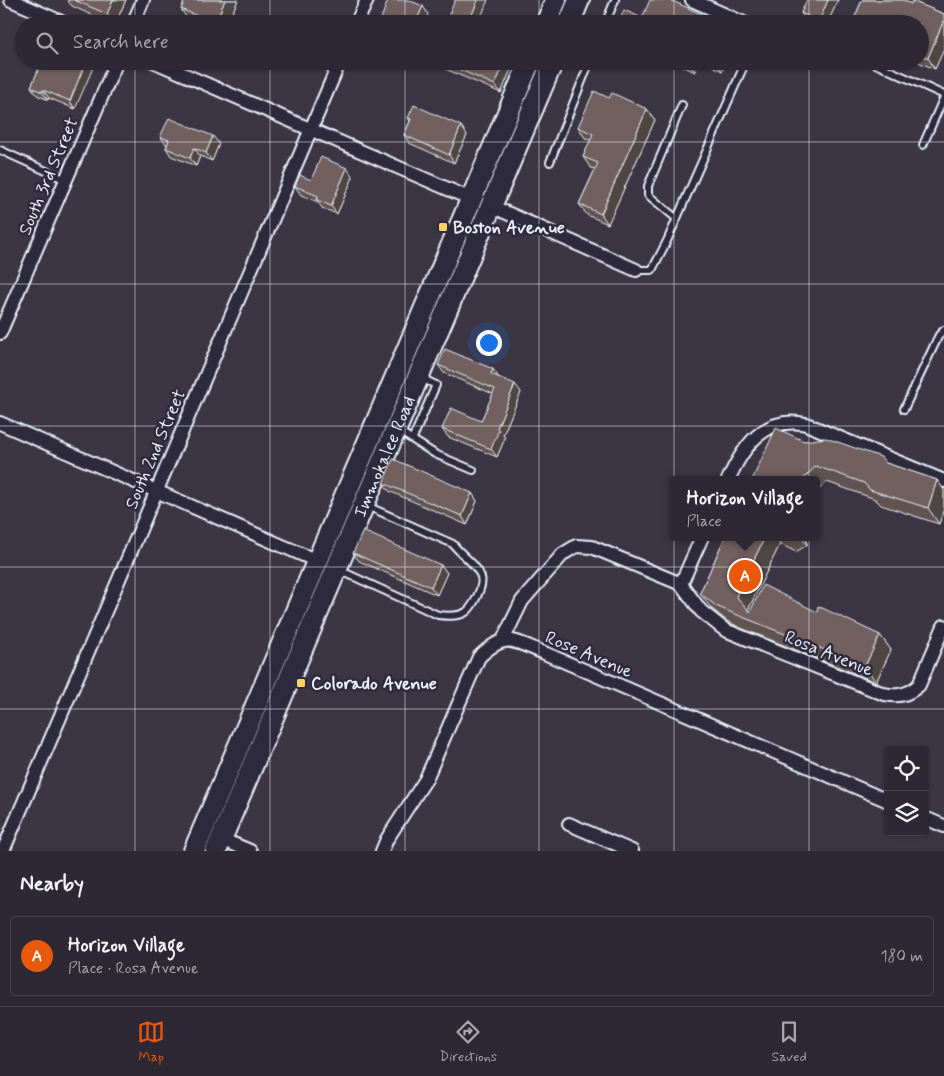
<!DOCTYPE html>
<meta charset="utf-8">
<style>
:root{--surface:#2d2833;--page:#35303b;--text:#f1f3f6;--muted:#a7a6ac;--line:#48444e;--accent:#ea580c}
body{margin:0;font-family:Mynerve,sans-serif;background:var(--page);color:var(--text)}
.controls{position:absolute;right:15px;bottom:15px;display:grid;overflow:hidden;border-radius:5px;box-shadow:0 1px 4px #0004}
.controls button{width:45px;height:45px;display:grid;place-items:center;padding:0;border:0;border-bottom:1px solid var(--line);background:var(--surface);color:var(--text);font:25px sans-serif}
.you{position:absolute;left:488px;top:342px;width:18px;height:18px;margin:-12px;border:4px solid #fff;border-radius:50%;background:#1a73e8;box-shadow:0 0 0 8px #1a73e833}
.badge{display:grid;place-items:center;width:32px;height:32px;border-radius:50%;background:var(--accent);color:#fff;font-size:16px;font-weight:700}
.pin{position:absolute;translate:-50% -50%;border:2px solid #fff;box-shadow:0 1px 5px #0006}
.popup{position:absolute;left:670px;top:476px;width:150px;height:65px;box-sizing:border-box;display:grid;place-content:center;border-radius:5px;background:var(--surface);filter:drop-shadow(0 1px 4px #0005);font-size:16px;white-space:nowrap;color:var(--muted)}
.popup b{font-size:19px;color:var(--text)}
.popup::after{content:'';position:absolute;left:50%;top:100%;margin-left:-10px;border:10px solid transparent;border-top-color:var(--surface)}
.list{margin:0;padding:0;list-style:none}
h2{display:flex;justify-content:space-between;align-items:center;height:65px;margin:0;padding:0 20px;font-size:21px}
h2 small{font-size:16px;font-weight:400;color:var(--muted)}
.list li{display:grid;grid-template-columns:32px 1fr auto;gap:15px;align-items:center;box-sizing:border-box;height:80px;margin:0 10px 10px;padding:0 10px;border:1px solid var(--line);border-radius:5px}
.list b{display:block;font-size:19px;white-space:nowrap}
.list p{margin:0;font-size:16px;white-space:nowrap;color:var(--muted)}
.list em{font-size:16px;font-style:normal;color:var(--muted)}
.icon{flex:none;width:28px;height:28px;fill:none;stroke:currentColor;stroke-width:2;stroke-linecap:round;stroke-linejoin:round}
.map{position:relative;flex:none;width:944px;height:851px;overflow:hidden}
.search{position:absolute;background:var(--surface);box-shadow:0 1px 4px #0004;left:15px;right:15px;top:15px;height:55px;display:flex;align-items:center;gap:12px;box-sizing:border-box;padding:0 18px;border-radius:28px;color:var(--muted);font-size:19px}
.sheet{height:155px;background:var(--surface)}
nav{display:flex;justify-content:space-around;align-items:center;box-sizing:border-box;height:70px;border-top:1px solid var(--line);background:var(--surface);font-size:14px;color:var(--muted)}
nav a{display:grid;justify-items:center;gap:2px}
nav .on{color:var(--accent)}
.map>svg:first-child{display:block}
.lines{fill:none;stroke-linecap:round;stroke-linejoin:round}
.lane-casing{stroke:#e8f1f8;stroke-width:10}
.street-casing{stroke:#e8f1f8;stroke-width:16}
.primary-casing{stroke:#e8f1f8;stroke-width:24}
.lane{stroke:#2f2a3d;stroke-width:6}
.street{stroke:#2f2a3d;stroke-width:12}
.primary{stroke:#2f2a3d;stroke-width:20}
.wall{fill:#615351;stroke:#e8f1f8}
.shaded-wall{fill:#4f4442;stroke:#e8f1f8}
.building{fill:#71615e;stroke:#e8f1f8}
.grid{fill:none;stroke:#e8f1f8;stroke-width:1;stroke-opacity:0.55}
.poi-dot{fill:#ffd166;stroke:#2f2a3d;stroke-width:2}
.labels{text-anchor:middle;stroke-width:5;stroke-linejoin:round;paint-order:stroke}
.street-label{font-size:18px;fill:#e8f1f8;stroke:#2f2a3d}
.poi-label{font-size:18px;font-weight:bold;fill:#e8f1f8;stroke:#2f2a3d;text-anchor:start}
</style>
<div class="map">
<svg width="944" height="851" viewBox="0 0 944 851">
<rect width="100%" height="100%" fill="#3c3544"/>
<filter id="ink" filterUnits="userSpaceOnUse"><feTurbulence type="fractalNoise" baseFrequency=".02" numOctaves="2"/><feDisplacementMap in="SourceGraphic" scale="10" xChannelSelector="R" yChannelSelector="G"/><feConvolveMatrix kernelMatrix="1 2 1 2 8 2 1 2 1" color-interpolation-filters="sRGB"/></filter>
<g filter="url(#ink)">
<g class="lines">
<g class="lane-casing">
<g id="lane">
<path d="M605 24 615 0"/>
<path d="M869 61 944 95"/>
<path d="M923 145 944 97"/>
<path d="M0 150 66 180"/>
<path d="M550 162 590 61"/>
<path d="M677 219 648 195V186L682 105"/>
<path d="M636 270H652L667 241 746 61"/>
<path d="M904 409 939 335 944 330"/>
<path d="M399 431 435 454 473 470"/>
<path d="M413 438 436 385 421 378"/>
<path d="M339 570 438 615C447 616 458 617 466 612 473 607 484 586 481 577 477 564 461 555 453 544L367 506"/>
</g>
</g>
<g class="street-casing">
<g id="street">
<path d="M11 0 66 24"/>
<path d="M692 0 746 24"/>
<path d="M133 24 143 0"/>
<path d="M356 24 367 0"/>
<path d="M153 61 471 199"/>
<path d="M491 206 636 270"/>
<path d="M0 333 117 61"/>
<path d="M0 423 317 561"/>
<path d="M728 480C743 447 764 415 806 424L944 481"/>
<path d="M681 584 702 537"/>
<path d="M503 640 522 601 563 554 576 546 592 547 681 584 701 611 725 630 884 694C898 697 908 695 919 685L944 626"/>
<path d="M925 818 944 826"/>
<path d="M569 824 632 851"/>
<path d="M221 839 250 851"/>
<path d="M3 851 340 61"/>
<path d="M382 851 387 839 426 779 479 657C505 632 512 640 542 652L888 801"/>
</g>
</g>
<g class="primary-casing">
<g id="primary">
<path d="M546 24 556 0"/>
<path d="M569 24 579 0"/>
<path d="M194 851 530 61"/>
<path id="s1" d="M216 851 553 61"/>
</g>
</g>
<use href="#lane" class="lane"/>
<use href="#street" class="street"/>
<use href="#primary" class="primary"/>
</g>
<g class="wall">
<path d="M67 0H126L115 24H111L72 6Z"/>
<path d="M185 0H238L227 24H198L188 20 181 9Z"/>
<path d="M807 0H838L827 24H812L807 22 801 13Z"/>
<path d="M862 0H903L911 4 912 1 944 14V49L935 69 916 61H920V24H852Z"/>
<path d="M42 61 75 109 49 98 48 100 37 95 31 87Z"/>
<path d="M437 61H506L511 69 501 93 441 67Z"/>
<path d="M672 61H700L695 72Z"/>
<path d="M702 61H727L722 71Z"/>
<path d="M609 98 647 109 655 120 608 224 587 215 579 204 595 169 591 168 583 157 591 140 585 138 578 127Z"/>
<path d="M408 118 461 126 467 135 454 163 409 143 404 135 410 121Z"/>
<path d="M160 137 219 144 212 161 200 156 196 166 171 156 166 148 167 145Z"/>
<path d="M353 177 337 214 322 208 318 202 301 195 295 186 311 180Z"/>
<path d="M438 365 498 377 521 392 503 435 505 438 497 457 448 437 442 429 481 421 493 394 444 373Z"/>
<path d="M804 441 886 463 937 480 944 490V508L939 524 881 505 875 499 827 482 816 492V480H752Z"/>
<path d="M383 483 472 493 477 501 467 525 389 491Z"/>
<path d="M725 537H806L807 545 796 552 780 544 748 610 750 612H817L880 635 891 650 876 682 741 628 727 621 711 608 700 593Z"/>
<path d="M353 553 441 565 447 573 437 595 359 561Z"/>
</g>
<g class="shaded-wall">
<path d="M113 0H126L115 24H113L107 14Z"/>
<path d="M225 0H238L227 24H215Z"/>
<path d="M478 0H488L478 24H468Z"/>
<path d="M828 0H838L827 24H821L819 21Z"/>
<path d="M423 6 428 14 425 24H415Z"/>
<path d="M944 20V49L935 69 928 58Z"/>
<path d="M86 61H96L75 109 70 101Z"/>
<path d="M505 61H506L511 69 501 93 495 85Z"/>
<path d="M688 61H700L695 72Z"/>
<path d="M716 61H727L722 71Z"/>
<path d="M43 90 49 98 48 100 42 92Z"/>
<path d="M647 109 655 120 608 224 601 214Z"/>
<path d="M461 126 467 135 454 163 449 155Z"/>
<path d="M213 136 219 144 212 161 206 153Z"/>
<path d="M194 148 200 156 196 166 190 158Z"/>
<path d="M347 168 353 177 337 214 331 206Z"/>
<path d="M493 369 499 378 491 374Z"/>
<path d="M515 384 521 392 503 435 505 438 497 457 491 449 497 428Z"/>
<path d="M937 480 944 490V508L939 524 928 508Z"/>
<path d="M472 493 477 501 467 525 462 516Z"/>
<path d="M765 537H776L780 544 747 612 736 596Z"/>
<path d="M801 537H806L807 545Z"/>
<path d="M441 565 447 573 437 595 431 587Z"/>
<path d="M880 635 891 650 876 682 865 666Z"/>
</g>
<g class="building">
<path d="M74 0H113L107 14Z"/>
<path d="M185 0H225L215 24 181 9Z"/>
<path d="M388 0H408L423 6 415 24H379Z"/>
<path d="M455 0H478L468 24H445Z"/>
<path d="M650 0H670L704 15 703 18 716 24H618L624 10 642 18Z"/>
<path d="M807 0H828L819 21 801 13Z"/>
<path d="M862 0H903L911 4 912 1 944 14V20L928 58 920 55V24H852Z"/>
<path d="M42 61H86L70 101 43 90 42 92 31 87Z"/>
<path d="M440 61H505L495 85Z"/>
<path d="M594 91 609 98 612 93 647 109 601 214 579 204 598 163 583 157 593 134 578 127Z"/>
<path d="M414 105 461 126 449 155 404 135 411 119 408 118Z"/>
<path d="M169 118 213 136 206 153 194 148 190 158 166 148 169 140 160 137Z"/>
<path d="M321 157 347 168 331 206 317 200 318 196 295 186 300 175 311 180Z"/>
<path d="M445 349 493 369 491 374 515 384 497 428 499 430 491 449 442 429 451 408 481 421 495 389 438 365Z"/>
<path d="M776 428 804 441 826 438 881 457 886 463 937 480 928 508 870 490 864 483 816 466 802 480H752Z"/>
<path d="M393 459 472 493 462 516 383 483Z"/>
<path d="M363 531 441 565 431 587 353 553Z"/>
<path d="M725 537H765L736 596 750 612 763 585 817 612 818 606 880 635 865 666 730 612 716 606 700 593Z"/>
</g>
</g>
<path class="grid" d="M135 0V24M270 0V24M405 0V24M539 0V24M674 0V24M809 0V24M135 61V851M270 61V851M405 61V851M539 61V851M674 61V851M809 61V851M0 142H944M0 284H944M0 426H944M0 567H944M0 709H944"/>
<g class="poi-dot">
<rect x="438" y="222" width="10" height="10" rx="2.5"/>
<rect x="296" y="678" width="10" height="10" rx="2.5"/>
</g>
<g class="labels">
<g class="street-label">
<text transform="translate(48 176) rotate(-67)" y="6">South 3rd Street</text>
<text transform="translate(155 449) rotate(-67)" y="6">South 2nd Street</text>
<text dy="6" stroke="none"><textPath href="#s1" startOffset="429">Immokalee Road</textPath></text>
<text transform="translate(829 653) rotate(22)" y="6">Rosa Avenue</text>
<text transform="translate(589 654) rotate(23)" y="6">Rose Avenue</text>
</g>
<g class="poi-label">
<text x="453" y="233">Boston Avenue</text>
<text x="311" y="689">Colorado Avenue</text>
</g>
</g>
</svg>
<div class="controls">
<button><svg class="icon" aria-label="locate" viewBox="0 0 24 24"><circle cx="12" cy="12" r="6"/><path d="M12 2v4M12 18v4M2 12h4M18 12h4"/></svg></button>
<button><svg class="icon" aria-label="layers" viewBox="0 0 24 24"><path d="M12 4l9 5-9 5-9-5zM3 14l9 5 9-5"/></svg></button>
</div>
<div class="you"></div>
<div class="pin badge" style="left:745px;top:576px">A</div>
<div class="popup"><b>Horizon Village</b>Place</div>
<div class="search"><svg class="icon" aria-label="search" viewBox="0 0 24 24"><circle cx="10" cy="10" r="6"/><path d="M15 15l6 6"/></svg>Search here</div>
</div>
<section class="sheet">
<h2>Nearby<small></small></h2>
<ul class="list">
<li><span class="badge">A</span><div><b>Horizon Village</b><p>Place · Rosa Avenue</p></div><em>180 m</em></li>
</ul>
</section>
<nav>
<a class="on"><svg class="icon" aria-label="map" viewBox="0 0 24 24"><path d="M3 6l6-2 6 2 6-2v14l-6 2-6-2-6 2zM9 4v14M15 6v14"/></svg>Map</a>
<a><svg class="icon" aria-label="directions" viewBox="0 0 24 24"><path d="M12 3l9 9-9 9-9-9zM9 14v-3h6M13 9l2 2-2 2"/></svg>Directions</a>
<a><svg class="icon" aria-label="saved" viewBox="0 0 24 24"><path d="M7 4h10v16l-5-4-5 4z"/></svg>Saved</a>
</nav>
